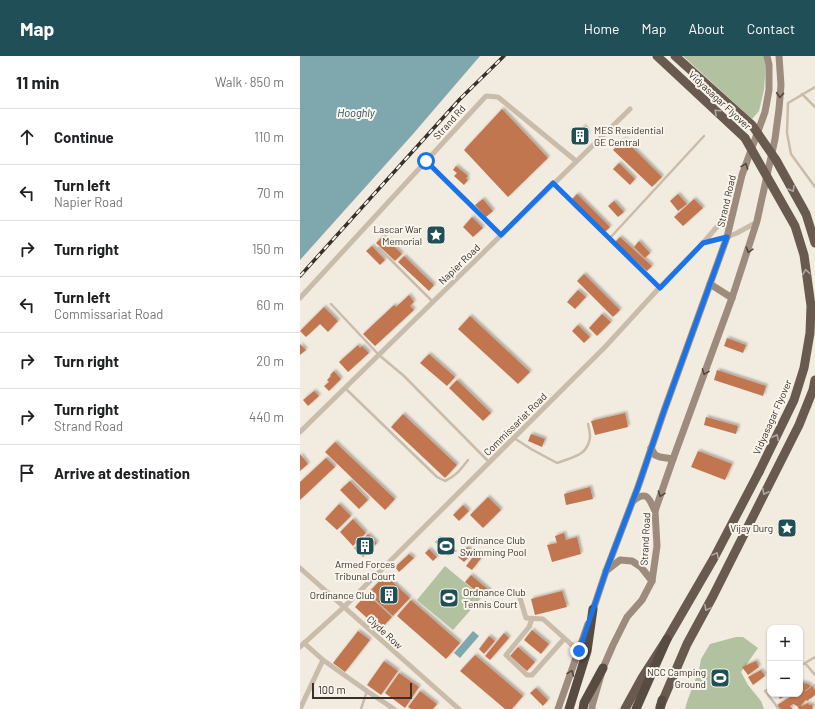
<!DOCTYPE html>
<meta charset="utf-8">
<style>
:root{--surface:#fff;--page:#f6f6f6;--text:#202124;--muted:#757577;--line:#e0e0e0;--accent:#214f58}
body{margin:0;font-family:Barlow,sans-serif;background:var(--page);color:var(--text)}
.controls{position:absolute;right:12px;bottom:12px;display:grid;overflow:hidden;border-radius:8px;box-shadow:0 1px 3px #0004}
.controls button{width:36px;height:36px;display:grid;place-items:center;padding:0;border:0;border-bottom:1px solid var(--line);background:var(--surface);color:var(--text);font:20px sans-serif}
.scale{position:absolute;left:12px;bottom:10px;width:100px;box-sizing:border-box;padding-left:4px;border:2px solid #38302a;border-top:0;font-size:11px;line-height:14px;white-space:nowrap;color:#38302a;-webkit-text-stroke:3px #f9f5ec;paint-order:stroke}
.stop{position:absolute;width:12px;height:12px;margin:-9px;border:3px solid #1a73e8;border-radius:50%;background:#fff}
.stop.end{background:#1a73e8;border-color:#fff;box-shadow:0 1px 4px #0008}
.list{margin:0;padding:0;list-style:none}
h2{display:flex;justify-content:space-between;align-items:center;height:52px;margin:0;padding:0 16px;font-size:17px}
h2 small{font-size:13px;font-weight:400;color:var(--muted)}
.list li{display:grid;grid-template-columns:26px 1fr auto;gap:12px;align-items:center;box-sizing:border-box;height:56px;padding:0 16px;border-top:1px solid var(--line)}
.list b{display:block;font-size:15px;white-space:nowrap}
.list p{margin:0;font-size:13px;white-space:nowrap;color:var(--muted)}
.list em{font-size:13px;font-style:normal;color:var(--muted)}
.icon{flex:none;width:22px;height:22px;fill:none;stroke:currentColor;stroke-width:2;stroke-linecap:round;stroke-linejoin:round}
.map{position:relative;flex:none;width:515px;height:653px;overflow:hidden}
header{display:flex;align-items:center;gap:24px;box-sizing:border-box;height:56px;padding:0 20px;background:var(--accent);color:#fff}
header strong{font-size:19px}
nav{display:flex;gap:22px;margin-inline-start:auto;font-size:14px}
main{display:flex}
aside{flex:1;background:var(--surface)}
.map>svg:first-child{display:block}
.green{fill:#b2c1a0}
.water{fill:#7fa7ae}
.building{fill:#c1764f;filter:url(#shadow)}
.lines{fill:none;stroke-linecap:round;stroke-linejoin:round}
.service{stroke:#cabcab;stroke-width:2.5}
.minor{stroke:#cabcab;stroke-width:5}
.secondary{stroke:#9d8c7d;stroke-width:7}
.trunk{stroke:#685a4f;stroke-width:9}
.motorway{stroke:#584b42;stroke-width:9}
.rail-casing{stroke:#38302a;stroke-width:3.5}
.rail{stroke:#f9f5ec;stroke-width:2;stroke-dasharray:6;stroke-linecap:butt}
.trunk-bridge{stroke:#685a4f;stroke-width:9}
.oneway{stroke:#51473f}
.oneway2{stroke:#b0a89e}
.route{stroke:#1a73e8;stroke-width:5}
.labels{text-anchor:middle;stroke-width:4;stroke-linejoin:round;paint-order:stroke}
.street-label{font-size:10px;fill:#38302a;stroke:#f9f5ec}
.poi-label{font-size:10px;fill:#38302a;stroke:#f9f5ec;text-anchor:end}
.water-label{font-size:11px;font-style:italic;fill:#214f58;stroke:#f9f5ec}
</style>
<header>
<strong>Map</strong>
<nav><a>Home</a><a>Map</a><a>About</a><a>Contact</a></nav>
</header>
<main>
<aside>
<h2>11 min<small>Walk · 850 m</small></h2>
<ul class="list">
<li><svg class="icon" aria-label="ahead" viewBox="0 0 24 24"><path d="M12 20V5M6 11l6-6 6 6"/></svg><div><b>Continue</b></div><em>110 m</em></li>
<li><svg class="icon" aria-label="left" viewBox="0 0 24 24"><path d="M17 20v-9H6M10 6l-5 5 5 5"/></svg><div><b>Turn left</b><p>Napier Road</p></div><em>70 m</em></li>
<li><svg class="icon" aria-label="right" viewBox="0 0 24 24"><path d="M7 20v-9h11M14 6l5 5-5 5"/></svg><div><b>Turn right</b></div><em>150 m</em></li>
<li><svg class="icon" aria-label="left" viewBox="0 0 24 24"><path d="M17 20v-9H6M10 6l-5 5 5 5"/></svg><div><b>Turn left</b><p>Commissariat Road</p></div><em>60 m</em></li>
<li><svg class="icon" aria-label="right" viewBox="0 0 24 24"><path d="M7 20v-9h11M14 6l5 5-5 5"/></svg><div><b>Turn right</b></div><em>20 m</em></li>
<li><svg class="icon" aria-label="right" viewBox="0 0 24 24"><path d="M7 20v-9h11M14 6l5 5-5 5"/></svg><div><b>Turn right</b><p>Strand Road</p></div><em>440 m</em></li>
<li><svg class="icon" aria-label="arrive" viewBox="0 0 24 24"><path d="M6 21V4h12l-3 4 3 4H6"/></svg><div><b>Arrive at destination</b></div></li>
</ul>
</aside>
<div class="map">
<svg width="515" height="653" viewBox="0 0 515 653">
<defs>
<filter id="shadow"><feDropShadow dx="2" dy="-2" stdDeviation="1" flood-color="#0004"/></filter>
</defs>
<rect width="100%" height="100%" fill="#f2ebdf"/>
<g class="green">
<path d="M383 0H465L466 4 464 34 459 55 452 63Z"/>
<path d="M145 510 182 541 153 574 117 544Z"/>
<path d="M436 581H443L458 592 441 616 448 629 461 645 464 653H385L388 643 399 614 401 603 410 588Z"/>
</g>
<g class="water">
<path d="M0 0H180L113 78 0 204Z"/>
<path d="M140 480 157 495 148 500 135 486Z"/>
<path d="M173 575 179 580 160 602 154 597Z"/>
</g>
<g class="building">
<path d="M202 53 248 102 208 141 164 94Z"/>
<path d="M284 70 288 78 278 88 272 82Z"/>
<path d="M324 83 362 121 352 131 313 94Z"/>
<path d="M319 107 335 123 330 129 313 113Z"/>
<path d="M156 110 168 120 166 122 168 124 164 129 154 120 157 117 153 114Z"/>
<path d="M277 138 310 171 305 176 272 143Z"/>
<path d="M378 138 387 148 378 155 370 145Z"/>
<path d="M183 143 193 155 186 161 175 149Z"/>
<path d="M394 143 403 152 383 170 374 161Z"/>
<path d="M314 145 324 156 318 161 308 150Z"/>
<path d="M172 161 183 172 173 181 163 171Z"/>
<path d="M83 180 102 198 95 205 76 187Z"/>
<path d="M320 181 352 210 347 215 315 186Z"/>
<path d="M339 185 350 197 345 202 334 191Z"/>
<path d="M72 190 85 204 80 209 66 195Z"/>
<path d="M104 200 134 229 129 235 98 206Z"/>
<path d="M284 218 320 254 313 261 277 225Z"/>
<path d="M278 234 286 241 275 253 267 246Z"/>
<path d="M109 239 114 246 110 250 114 254 75 290 63 278 94 249 96 251Z"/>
<path d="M24 251 38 265 28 276 20 268 6 281 0 275Z"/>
<path d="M302 258 311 266 297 280 289 272Z"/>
<path d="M170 260 230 316 218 328 158 273Z"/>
<path d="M278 269 290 281 284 287 272 275Z"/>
<path d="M427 282 446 289 443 297 424 290Z"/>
<path d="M0 288 6 294 0 299Z"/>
<path d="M58 289 60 292 62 290 69 297 48 316 39 306Z"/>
<path d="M129 298 155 321 147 330 120 307Z"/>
<path d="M417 314 466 330 463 340 414 324Z"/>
<path d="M34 315 41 323 29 335 24 330 29 326 27 324 31 320 30 319Z"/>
<path d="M157 324 191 357 183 365 149 332Z"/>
<path d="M14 335 19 340 8 350 3 344Z"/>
<path d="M325 357 328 371 295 379 291 365Z"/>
<path d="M103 358 157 409 145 422 91 371Z"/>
<path d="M406 361 438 370 436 378 404 369Z"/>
<path d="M231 378 245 383 242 391 228 385Z"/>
<path d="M35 386 95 443 85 454 25 396Z"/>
<path d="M398 395 432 408 425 424 391 411Z"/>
<path d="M0 398 8 408 0 415Z"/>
<path d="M26 402 35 411 0 444V426Z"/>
<path d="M50 425 68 444 59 453 40 434Z"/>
<path d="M290 431 293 443 266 449 264 438Z"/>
<path d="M188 441 201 454 183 472 170 459Z"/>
<path d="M39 448 51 460 37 474 25 463Z"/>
<path d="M163 449 169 455 159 465 153 459Z"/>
<path d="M53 463 66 477 53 490 40 476Z"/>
<path d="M264 477 266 484 277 481 281 498 252 506 247 489 257 487 255 480Z"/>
<path d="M68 478 77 487 63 501 54 492Z"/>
<path d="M167 491 173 497 164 506 158 501Z"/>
<path d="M129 493 137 501 133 505 125 497Z"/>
<path d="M176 497 182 501 172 514 166 510Z"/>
<path d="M109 498 114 502 99 516 95 511Z"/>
<path d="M85 519 110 542 93 560 68 537Z"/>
<path d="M171 519 190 535 184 542 165 526Z"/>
<path d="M262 535 267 551 235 559 231 543Z"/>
<path d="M67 538 92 561 80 574 55 551Z"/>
<path d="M111 544 160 587 146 603 97 560Z"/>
<path d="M232 574 249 588 241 598 224 584Z"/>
<path d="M58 575 70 584 45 616 33 607Z"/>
<path d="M204 577 209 582 190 604 185 600Z"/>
<path d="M189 580 195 585 184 598 179 593Z"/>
<path d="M218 591 235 606 227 615 210 600Z"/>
<path d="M175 599 223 640 212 653H205L160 615Z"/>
<path d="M84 605 98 615 81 639 67 629Z"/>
<path d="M456 605 459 611 448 619 442 611Z"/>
<path d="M470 610V619L467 612Z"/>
<path d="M461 614 465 620 453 629 448 621Z"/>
<path d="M99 617 119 631 105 652 85 637Z"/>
<path d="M503 626 505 628 506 627 511 630 505 635H506L512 630 515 634V639L510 643 509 642V644L507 645 506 644 501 649 502 650 508 647 509 649 512 648 513 653H499L497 650 493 648 490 650 493 653H477L476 650 485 644 490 641 487 639 480 643 477 638H500V627Z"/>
<path d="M236 632 248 644 243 650 230 637Z"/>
<path d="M120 635 137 648 133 653H111L108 651Z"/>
</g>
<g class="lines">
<g class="service">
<path d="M515 31 488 47 487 77 491 98 515 131"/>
<path d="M502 38 515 51"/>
<path d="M126 105 201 178"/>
<path d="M254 128 359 231"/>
<path d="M309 183 404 80"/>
<path d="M79 192 132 245"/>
<path d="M31 248 79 299 104 320 189 406"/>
<path d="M45 332 137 421 145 425C156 420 161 413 168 404"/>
<path d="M214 382 231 393 257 407C272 401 288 400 290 381 290 377 289 372 288 368"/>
<path d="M505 607 515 619"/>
<path d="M500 610 515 601"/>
<path d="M470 632 465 635 479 653"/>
<path d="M61 653 67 635"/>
</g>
<g class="minor">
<path d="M403 187 427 181 437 177 457 166"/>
<path d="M0 242 186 40 198 41 276 105"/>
<path d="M0 376 330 53"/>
<path d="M0 512 159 653"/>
<path d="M220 542 226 562 243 563 272 589 279 595"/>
<path d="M232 563 229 571 206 599 227 619H232L264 583"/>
<path d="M4 587 23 604 67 635 94 653"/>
<path d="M0 591 44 551 305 291 360 231 403 187 433 152"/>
<path d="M0 653 23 604"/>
</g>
<g class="secondary">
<path d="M410 228 432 242"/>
<path d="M351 392 355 399 360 401 373 403"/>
<path d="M333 445C347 434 349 442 355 455"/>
<path d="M306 515 320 504 332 505 341 511 352 525"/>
<path d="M292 557 306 515 338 431 364 355 427 181 442 119 465 56 469 34V9L467 0"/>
<path d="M258 653 288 568"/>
<path d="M292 653V650L303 612 313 589 327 561 342 544 352 525 357 490 355 455 373 403 432 242 457 165 475 83 479 53 481 29 479 0"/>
</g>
<g class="trunk">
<path d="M357 0 445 82"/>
<path d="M360 651 387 588 413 540 499 369 513 334 515 324"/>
<path d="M325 653 342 622 367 583 414 502 459 416"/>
</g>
<g class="motorway">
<path d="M269 653 287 595 293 553"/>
<path d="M283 653 284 647 303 612"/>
<path d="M336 653 367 583"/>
<path d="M360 653 362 644"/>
</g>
<g class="rail-casing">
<path id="rail" d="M0 220 160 43 204 0"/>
</g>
<use href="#rail" class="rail"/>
<g class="trunk-bridge">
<path d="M375 0 452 69 476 104 506 158 515 187"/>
<path d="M445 82 495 170 504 199 511 250 510 277 504 312 494 344 459 416"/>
</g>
</g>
<defs><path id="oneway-chevron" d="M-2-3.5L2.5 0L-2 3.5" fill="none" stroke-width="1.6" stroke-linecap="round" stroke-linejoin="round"/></defs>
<g class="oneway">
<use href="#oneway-chevron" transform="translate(480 39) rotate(94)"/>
<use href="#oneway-chevron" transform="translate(445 110) rotate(-70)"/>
<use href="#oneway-chevron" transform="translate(449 194) rotate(107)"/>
<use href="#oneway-chevron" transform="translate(405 316) rotate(110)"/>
<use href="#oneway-chevron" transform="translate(361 438) rotate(110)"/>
<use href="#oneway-chevron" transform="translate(271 617) rotate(-70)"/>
</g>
<g class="oneway2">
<use href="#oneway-chevron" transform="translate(417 56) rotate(-137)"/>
<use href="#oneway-chevron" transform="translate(492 133) rotate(61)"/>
<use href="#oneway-chevron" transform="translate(506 216) rotate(-98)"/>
<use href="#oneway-chevron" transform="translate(476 381) rotate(-64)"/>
<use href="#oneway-chevron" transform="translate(465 436) rotate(117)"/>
<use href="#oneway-chevron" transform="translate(416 499) rotate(-62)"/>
<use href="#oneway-chevron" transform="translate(407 552) rotate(118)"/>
</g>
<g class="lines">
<path class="route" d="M126 105 201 179 253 127 360 232 403 187 427 181 364 355 338 431 306 515 279 595"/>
</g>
<defs>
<g id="building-square" transform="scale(1)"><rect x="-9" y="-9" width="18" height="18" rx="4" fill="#214f58" stroke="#f9f5ec"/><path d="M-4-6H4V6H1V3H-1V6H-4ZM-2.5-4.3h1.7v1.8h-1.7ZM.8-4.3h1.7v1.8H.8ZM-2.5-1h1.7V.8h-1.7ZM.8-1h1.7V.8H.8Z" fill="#fff"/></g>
<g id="sight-square" transform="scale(1)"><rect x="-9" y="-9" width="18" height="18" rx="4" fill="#214f58" stroke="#f9f5ec"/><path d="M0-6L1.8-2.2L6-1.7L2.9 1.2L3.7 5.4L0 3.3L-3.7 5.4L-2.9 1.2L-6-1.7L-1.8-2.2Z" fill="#fff"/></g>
<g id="stadium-square" transform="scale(1)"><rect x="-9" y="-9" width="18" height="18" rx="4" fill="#214f58" stroke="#f9f5ec"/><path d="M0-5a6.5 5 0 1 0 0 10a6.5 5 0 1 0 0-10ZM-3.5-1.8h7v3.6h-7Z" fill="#fff"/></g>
</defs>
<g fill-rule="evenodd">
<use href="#building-square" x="280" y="80"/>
<use href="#sight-square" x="136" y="179"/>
<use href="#sight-square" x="487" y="472"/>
<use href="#building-square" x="65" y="490"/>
<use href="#stadium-square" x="146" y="490"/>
<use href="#building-square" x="89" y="539"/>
<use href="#stadium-square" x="149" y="542"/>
<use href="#stadium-square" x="420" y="622"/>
</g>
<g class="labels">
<g class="street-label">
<text transform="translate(420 44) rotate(43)" y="4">Vidyasagar Flyover</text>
<text transform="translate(149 66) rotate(-48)" y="4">Strand Rd</text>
<text transform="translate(426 145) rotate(-77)" y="4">Strand Road</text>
<text transform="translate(159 208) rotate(-44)" y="4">Napier Road</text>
<text transform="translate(472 361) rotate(-66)" y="4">Vidyasagar Flyover</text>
<text transform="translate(215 368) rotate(-45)" y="4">Commissariat Road</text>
<text transform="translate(345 483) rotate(-87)" y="4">Strand Road</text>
<text transform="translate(85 576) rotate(42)" y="4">Clyde Row</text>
</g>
<g class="poi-label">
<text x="294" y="78" text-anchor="start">MES Residential<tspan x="294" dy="12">GE Central</tspan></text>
<text x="122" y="177">Lascar War<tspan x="122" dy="12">Memorial</tspan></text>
<text x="473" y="476">Vijay Durg</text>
<text x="160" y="488" text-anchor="start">Ordinance Club<tspan x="160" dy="12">Swimming Pool</tspan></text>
<text x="65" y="512" text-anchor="middle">Armed Forces<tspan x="65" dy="12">Tribunal Court</tspan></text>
<text x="163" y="540" text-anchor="start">Ordnance Club<tspan x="163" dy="12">Tennis Court</tspan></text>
<text x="75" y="543">Ordinance Club</text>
<text x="406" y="620">NCC Camping<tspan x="406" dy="12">Ground</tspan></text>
</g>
<g class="water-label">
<text x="56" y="61">Hooghly</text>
</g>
</g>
</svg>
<div class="controls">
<button>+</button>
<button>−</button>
</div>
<div class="scale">100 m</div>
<div class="stop" style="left:126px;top:105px"></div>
<div class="stop end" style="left:279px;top:595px"></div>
</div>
</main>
